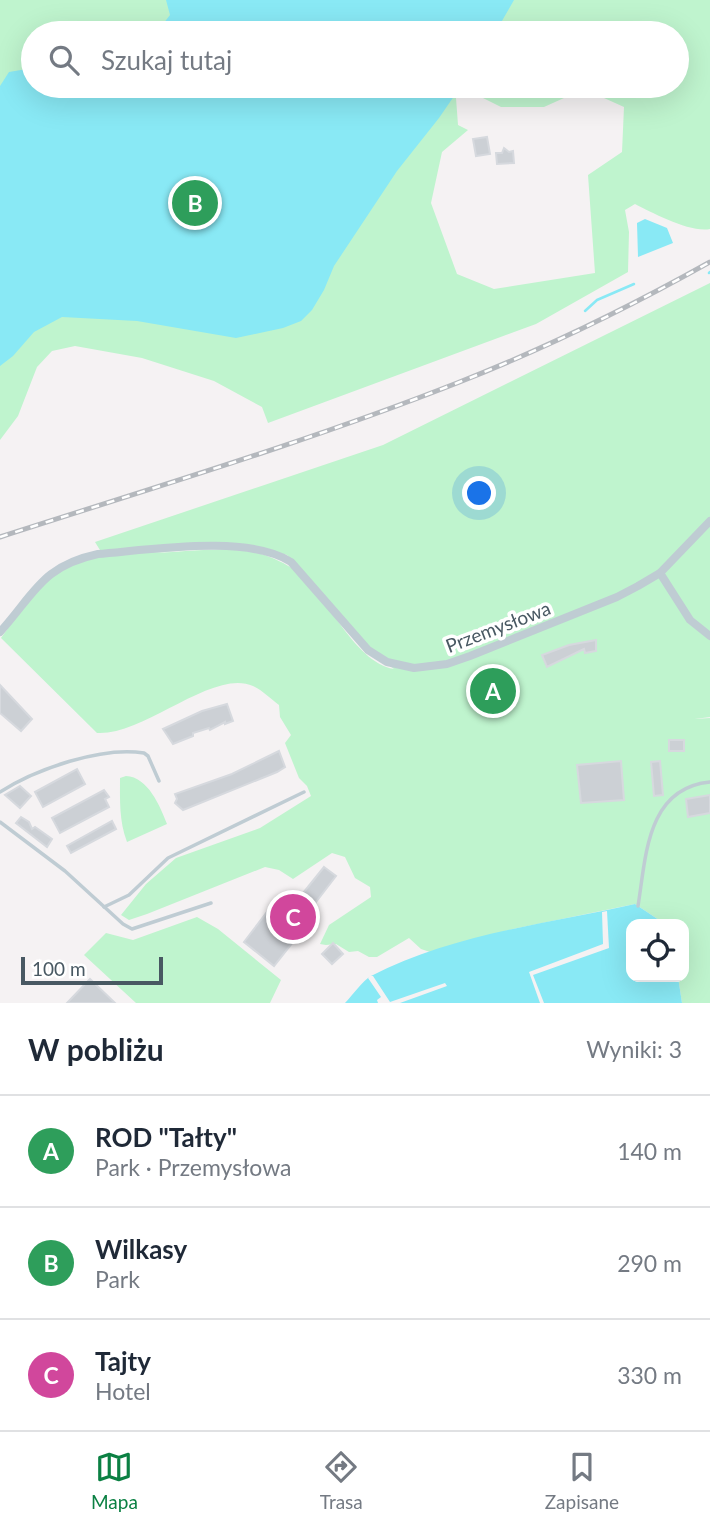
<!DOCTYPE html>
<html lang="pl">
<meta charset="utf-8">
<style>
:root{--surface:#fff;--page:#f2f2f3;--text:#1f2937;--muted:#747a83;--line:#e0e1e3;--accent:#0b8043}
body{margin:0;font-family:Lato,sans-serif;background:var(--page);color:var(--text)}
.controls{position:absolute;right:21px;bottom:21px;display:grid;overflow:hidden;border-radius:14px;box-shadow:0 7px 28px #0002}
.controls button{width:63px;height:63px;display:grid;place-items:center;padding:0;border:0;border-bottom:2px solid var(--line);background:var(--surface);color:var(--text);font:35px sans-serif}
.scale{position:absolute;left:21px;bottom:18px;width:142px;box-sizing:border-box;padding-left:7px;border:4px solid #485862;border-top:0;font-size:19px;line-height:24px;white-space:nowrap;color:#485862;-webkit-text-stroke:5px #fff;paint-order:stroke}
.you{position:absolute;left:480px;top:494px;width:24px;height:24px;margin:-18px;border:5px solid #fff;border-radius:50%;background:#1a73e8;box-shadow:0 0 0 10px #1a73e833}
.badge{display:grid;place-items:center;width:46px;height:46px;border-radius:50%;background:var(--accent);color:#fff;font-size:23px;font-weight:700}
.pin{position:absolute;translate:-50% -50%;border:4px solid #fff;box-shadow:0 2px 7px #0006}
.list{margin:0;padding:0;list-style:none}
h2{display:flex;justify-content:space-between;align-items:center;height:91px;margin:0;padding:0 28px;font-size:30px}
h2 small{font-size:23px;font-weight:400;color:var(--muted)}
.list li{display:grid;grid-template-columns:46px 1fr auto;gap:21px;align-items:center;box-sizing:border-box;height:112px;padding:0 28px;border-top:2px solid var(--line)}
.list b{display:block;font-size:26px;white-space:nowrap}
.list p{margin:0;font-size:23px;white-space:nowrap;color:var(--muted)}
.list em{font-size:23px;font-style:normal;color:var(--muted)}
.icon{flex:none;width:38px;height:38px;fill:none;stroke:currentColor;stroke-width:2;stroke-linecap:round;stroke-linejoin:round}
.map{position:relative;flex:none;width:710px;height:1003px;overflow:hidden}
.search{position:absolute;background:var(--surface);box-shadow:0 7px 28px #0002;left:21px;right:21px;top:21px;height:77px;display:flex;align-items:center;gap:18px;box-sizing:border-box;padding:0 24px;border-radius:38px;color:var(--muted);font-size:26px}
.sheet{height:427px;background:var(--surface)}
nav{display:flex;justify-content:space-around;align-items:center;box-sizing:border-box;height:98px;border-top:2px solid var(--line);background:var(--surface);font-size:19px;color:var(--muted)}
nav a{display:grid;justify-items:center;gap:4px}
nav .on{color:var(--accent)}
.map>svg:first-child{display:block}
.green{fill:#bff4ce;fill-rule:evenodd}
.water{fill:#89e9f5}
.pier{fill:#f5f2f3}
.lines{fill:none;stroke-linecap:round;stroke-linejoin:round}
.stream{stroke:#89e9f5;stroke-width:2.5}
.building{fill:#ccd0d5;stroke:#d6d9de;stroke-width:2}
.service{stroke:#bfccd3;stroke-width:3.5}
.minor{stroke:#bfccd3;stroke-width:8}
.rail-casing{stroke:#b4b8bd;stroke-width:5}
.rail{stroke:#fff;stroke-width:2.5;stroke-dasharray:8;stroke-linecap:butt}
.labels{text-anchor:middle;stroke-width:7;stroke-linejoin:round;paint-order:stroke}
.street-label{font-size:19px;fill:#485862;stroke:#fff}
</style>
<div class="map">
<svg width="710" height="1003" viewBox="0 0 710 1003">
<rect width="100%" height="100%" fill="#f5f2f3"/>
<g class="green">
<path d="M0 0H710V229C690 233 653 213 635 204L625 210 629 232 628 272 536 324 268 423 262 407 214 381 142 358 75 346 52 351 37 367 18 416 0 440ZM33 33H677V86H477L483 98 501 107H544L584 89 624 107 622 152 588 175 595 273 494 289 457 274 431 203 442 152 468 130 458 125 456 98 464 86H33Z"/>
<path d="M710 283V717L695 719 710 718V1003H682L678 977H684V924H665L635 904 513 929 430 952 421 949 409 938 377 957H369L358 951 349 952 336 944 326 945 320 944 329 925 371 897 370 887 355 878 345 857 332 853 293 879 279 870 265 867 147 914 129 920 121 915 146 884 176 858 260 828 311 796 307 786 299 778 285 743 291 735 280 717 279 705C271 699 262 690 253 686 213 668 144 736 97 733L1 638C17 617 33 589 55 573 69 563 87 559 103 555L95 542 383 445ZM234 546 263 549 287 555 368 650 394 669C353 662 327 593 295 570 286 564 272 557 261 554 232 545 184 552 153 553Z"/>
<path d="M126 776C148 777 160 806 167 824L127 842C119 821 120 800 120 778Z"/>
<path d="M197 917 218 929 281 980 270 1003H136L84 955 106 933 133 940Z"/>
</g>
<g class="water">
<path d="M166 0H514L495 33H156L170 15Z"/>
<path d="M33 68V86H461L439 118 397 171 334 266 324 290 312 310 301 321 283 328 236 338 137 321 62 317 34 332 13 356 0 366V86L9 72Z"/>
<path d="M645 219 667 228 673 243 638 257 637 223Z"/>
<path d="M635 904 665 924H631V977H678L682 1003H345C353 995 362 981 371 976 452 934 547 924 635 904Z"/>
</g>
<g class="pier">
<path d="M607 911 609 948 533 975 544 1003H540L529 972 603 944 602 912Z"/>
<path d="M370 976H373L390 1002 445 983 447 986 400 1003H378L377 1000 381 997 368 978Z"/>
</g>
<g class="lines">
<g class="stream">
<path d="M709 273 710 272"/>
<path d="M585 311 597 300 634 284"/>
</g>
</g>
<g class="building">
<path d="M487 137 490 154 476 156 473 139Z"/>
<path d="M504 148 509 152 513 151 514 163 497 164 496 153H502Z"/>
<path d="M596 640V651L585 653 584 649 547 667 542 655 569 645Z"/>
<path d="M0 685 32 719 21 731 0 713Z"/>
<path d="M227 704 233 721 225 724V722L210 730 209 728 193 733V736L173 744 163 729 202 711Z"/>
<rect x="669" y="740" width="15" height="11"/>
<path d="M279 751 285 767 277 772 183 810 175 803 177 799 175 794 232 774Z"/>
<path d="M621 761 624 800 581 803 577 765Z"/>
<path d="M660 761 663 795 654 796 651 762Z"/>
<path d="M77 769 85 784 43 807 35 792Z"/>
<path d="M20 786 31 796 20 808 5 795Z"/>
<path d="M104 790 109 797 105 799 109 807 60 833 52 818Z"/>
<path d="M710 795V813L688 817 686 799Z"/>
<path d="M21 817 29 822 32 829 35 827 52 839 47 847 16 823Z"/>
<path d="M112 821 116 829 71 853 67 846Z"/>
<path d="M324 867 336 876 296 928 301 932 274 966 244 942 270 908 283 918Z"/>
<path d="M333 943 343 954 332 964 322 954Z"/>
<path d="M90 979 115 1003H67Z"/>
</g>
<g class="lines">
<g class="service">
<path d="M0 792C36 769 102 746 144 753L148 756 159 781"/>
<path d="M0 822 65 871 123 924 132 929 211 903"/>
<path d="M638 906C646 858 646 788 710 782"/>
<path d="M104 907 129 895 168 858 304 792"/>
</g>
<g class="minor">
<path d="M660 573 690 620 710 636"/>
<path d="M0 632C35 593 42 566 98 554 149 550 249 534 291 562L368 650 387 662 414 668 447 664 470 656 617 597 638 586 660 573 710 521"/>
</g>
<g class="rail-casing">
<path id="rail" d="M0 537C152 488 307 442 457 383 544 349 628 308 710 262"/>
</g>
<use href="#rail" class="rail"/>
</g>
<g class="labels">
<g class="street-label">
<text transform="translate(498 627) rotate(-21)" y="7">Przemysłowa</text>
</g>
</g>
</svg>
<div class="controls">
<button><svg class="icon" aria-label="locate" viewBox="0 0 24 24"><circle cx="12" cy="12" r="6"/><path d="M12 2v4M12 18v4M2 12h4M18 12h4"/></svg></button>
</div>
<div class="scale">100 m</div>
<div class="you"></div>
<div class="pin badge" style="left:493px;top:691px;background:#2e9e5b">A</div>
<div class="pin badge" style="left:195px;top:203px;background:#2e9e5b">B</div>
<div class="pin badge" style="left:293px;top:917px;background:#d1479c">C</div>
<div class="search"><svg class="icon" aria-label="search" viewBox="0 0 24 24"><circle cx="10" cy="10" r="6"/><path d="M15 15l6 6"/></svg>Szukaj tutaj</div>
</div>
<section class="sheet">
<h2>W pobliżu<small>Wyniki: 3</small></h2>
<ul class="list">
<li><span class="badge" style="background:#2e9e5b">A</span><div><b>ROD &quot;Tałty&quot;</b><p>Park · Przemysłowa</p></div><em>140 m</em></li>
<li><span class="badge" style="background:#2e9e5b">B</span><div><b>Wilkasy</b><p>Park</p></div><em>290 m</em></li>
<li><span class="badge" style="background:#d1479c">C</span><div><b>Tajty</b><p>Hotel</p></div><em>330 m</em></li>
</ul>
</section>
<nav>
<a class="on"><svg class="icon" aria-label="map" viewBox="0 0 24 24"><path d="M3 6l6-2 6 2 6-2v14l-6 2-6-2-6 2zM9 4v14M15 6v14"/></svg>Mapa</a>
<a><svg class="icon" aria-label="directions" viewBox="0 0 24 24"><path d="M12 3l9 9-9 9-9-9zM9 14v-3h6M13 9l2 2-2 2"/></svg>Trasa</a>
<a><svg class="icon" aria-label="saved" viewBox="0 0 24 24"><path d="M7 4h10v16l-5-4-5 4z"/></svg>Zapisane</a>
</nav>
